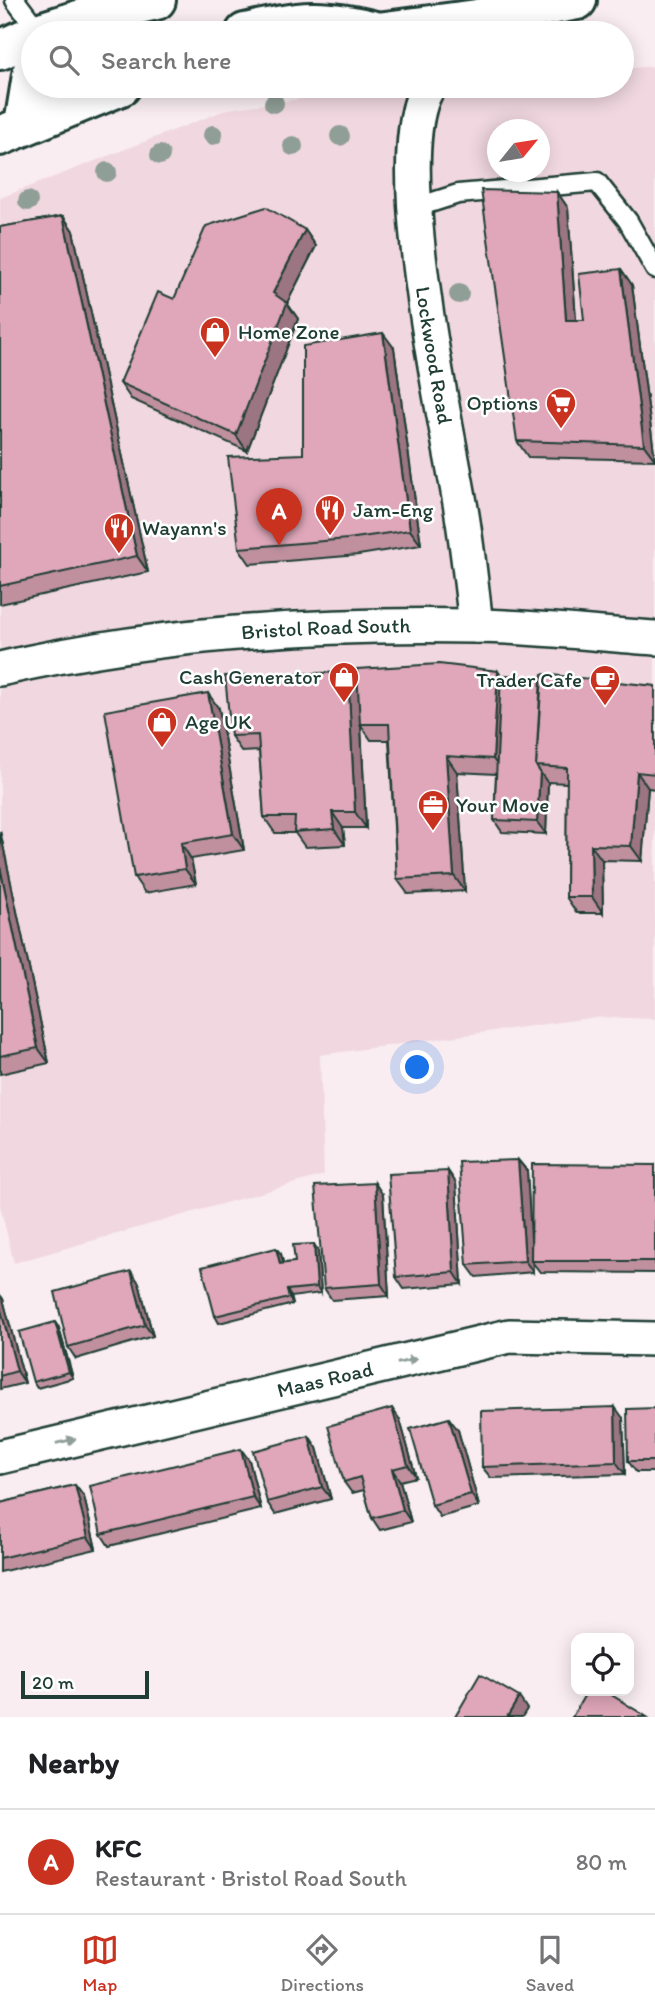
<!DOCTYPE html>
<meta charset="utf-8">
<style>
:root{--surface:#fff;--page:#f2f2f2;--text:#202124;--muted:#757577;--line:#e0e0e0;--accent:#c8321e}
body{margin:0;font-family:Itim,sans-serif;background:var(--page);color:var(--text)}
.controls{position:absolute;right:21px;bottom:21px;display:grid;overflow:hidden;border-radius:14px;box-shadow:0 4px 18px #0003}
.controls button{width:63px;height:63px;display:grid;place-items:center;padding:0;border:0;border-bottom:2px solid var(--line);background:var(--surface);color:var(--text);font:35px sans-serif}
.compass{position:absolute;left:487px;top:119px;width:63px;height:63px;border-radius:50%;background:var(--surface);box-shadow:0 4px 18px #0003;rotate:60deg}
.scale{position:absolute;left:21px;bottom:18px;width:128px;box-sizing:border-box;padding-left:7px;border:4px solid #1f3d34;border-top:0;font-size:19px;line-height:24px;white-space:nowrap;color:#1f3d34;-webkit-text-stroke:5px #fff;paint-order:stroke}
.you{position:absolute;left:418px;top:1068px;width:24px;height:24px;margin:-18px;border:5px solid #fff;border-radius:50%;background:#1a73e8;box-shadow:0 0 0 10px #1a73e833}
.badge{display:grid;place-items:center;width:46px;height:46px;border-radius:50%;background:var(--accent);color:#fff;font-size:23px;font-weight:700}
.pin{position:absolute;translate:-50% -58px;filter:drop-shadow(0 2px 4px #0008)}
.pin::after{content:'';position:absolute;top:37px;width:24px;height:21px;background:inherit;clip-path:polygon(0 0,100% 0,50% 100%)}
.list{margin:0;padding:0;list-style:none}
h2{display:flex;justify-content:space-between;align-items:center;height:91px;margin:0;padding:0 28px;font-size:30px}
h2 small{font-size:23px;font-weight:400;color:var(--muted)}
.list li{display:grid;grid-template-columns:46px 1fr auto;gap:21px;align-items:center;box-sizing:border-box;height:105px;padding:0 28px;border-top:2px solid var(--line)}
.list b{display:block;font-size:26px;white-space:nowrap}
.list p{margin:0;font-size:23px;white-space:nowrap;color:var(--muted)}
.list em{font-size:23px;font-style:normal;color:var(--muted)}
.icon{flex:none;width:38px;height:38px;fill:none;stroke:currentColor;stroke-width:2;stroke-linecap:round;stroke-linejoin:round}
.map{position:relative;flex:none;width:655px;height:1717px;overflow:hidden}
.search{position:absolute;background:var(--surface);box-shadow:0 4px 18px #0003;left:21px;right:21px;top:21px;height:77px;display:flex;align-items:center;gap:18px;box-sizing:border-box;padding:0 24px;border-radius:38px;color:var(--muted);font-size:26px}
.sheet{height:196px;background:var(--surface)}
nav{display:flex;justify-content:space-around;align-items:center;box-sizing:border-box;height:98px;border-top:2px solid var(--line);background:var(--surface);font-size:19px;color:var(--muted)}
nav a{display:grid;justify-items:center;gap:4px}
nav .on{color:var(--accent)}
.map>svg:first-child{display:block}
.built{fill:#f1d8e0;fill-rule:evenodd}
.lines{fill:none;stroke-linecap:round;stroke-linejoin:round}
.service-casing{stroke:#1f3d34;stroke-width:23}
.minor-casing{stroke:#1f3d34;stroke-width:38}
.trunk-casing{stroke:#1f3d34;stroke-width:44}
.service{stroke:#fff;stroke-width:18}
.minor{stroke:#fff;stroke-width:33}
.trunk{stroke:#fff;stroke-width:38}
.tree{fill:#8f9e96}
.wall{fill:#c0909f;stroke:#1f3d34;stroke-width:2}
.shaded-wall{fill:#9c7582;stroke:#1f3d34;stroke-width:2}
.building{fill:#dfa7b9;stroke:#1f3d34;stroke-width:2}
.oneway{fill:#8f9e9a}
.labels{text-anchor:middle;stroke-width:5;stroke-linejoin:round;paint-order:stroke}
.poi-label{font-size:21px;fill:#1f3d34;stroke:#fff;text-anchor:start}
.street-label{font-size:21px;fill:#1f3d34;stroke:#fff}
</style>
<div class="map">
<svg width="655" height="1717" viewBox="0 0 655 1717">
<rect width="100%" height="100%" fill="#f9edf1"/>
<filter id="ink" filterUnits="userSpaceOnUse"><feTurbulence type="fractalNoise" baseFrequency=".0143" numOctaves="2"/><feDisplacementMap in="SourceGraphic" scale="14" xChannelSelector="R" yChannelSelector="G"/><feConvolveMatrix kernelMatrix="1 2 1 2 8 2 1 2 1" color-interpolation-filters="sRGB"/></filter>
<g filter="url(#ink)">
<path class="built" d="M655 66V1019L597 1017 320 1055 324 1175 14 1263 0 1206V198L228 109 395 86H622V69ZM498 130H540V172H498Z"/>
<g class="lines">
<g class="service-casing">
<g id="service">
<path d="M15 0 39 32"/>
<path d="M414 208 458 194 597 182 628 221 655 269"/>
</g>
</g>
<g class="minor-casing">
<g id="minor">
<path id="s1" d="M429 86C384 152 449 431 462 515 468 552 472 589 476 626"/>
<path id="s2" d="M0 669C155 633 316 623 475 626 535 627 595 634 655 638"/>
<path id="s3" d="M0 1457 509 1336 655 1339"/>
</g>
</g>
<g class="trunk-casing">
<g id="trunk">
<path d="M37 33 97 14 156 0"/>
<path d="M245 33C302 20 322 17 379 32"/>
<path d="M370 33 477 19 577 0"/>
<path d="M0 50 33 35"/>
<path d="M24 125 33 69"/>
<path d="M0 136 121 86"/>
</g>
</g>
<use href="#service" class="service"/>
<use href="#minor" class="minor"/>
<use href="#trunk" class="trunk"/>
</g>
<g class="tree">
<circle cx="274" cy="103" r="10"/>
<circle cx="213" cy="135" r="10"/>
<circle cx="340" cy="136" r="10"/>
<circle cx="293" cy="146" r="10"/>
<circle cx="160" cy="155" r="10"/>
<circle cx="107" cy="172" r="10"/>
<circle cx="28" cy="201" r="10"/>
<circle cx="459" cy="294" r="10"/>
</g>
<g class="wall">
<path d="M557 192 568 208 576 320H584L621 269 632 285 655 460 528 457 517 441Z"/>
<path d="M63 216 73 231 148 572 0 604V227Z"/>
<path d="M305 230 316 246 287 303 298 319 247 451 131 399 120 383 174 299Z"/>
<path d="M394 348 421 545 359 555 250 564 239 548 303 454Z"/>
<path d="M348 672 358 686 501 675 655 686V789L648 788 642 861 602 860 603 913H577L566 897 567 783 548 782 546 834 502 832 494 820 496 774 457 772 465 891 408 894 397 879 389 740H371L361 725 366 828H343L345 845 305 847 295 833H275L264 817 259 751 242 752 231 736Z"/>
<path d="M219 709 244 850 191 859 196 884 145 893 134 877Z"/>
<path d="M0 831 49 1063 0 1074Z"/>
<path d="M518 1160 527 1171 531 1248 655 1165V1273L540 1272 532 1262 533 1272 476 1277 467 1265Z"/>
<path d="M448 1171 456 1183 462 1284 404 1289 396 1277Z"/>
<path d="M383 1195 389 1296 332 1300 324 1288Z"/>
<path d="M318 1251 321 1293 291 1297 293 1304 219 1323 215 1316 281 1254 283 1263 295 1262Z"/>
<path d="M139 1283 153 1336 76 1359 68 1347Z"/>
<path d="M0 1295 3 1299 25 1383 0 1389Z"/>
<path d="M59 1328 73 1378 37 1388 33 1382Z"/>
<path d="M655 1408V1472H636L628 1461Z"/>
<path d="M623 1418 625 1474 491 1478 482 1467Z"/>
<path d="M400 1420 416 1477 400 1481 411 1522 380 1530 372 1518 364 1490 352 1493 344 1482Z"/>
<path d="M458 1430 479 1506 440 1517 432 1505Z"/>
<path d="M309 1436 317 1448 331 1499 275 1514 267 1502Z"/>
<path d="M249 1460 261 1509 109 1546 101 1534Z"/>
<path d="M75 1485 84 1497 96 1549 0 1572V1503Z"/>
</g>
<g class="shaded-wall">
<path d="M557 192 568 208 577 335 566 320Z"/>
<path d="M63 216 73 231 148 572 137 556Z"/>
<path d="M305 230 316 246 287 303 298 319 247 451 236 435 273 293Z"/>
<path d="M621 269 632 285 655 460 644 445Z"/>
<path d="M383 333 394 348 421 545 410 530Z"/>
<path d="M498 671 509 687 504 775 493 759Z"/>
<path d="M348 672 359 687 366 828 355 812Z"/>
<path d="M208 693 219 709 244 850 233 834Z"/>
<path d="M446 756 457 772 465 891 454 876Z"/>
<path d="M540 772 547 782H548L546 834 537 822Z"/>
<path d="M637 772 648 788 642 861 631 846Z"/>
<path d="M332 812 343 828 345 845 334 829Z"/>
<path d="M0 831 49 1063 38 1048 0 867Z"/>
<path d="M181 843 191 859 196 884 185 869Z"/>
<path d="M591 845 602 860 603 913 592 897Z"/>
<path d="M518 1160 527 1171 533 1272 525 1261Z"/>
<path d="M448 1171 456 1183 462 1284 454 1272Z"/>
<path d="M375 1183 383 1195 389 1296 381 1284Z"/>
<path d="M314 1244 318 1251 321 1293 317 1287Z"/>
<path d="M276 1248 281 1254 285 1270 280 1264Z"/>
<path d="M131 1271 139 1283 153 1336 145 1325Z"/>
<path d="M287 1290 291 1297 293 1304 289 1298Z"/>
<path d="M0 1295 3 1299 25 1383 17 1371 0 1307Z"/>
<path d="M55 1322 59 1328 73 1378 69 1372Z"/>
<path d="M615 1407 623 1418 625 1474 616 1462Z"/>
<path d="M392 1408 400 1420 416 1477 408 1465Z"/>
<path d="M449 1418 458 1430 479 1506 471 1494Z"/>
<path d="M309 1436 317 1448 331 1499 322 1487Z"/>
<path d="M241 1449 249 1460 261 1509 253 1497Z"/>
<path d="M392 1469 400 1481 411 1522 403 1510Z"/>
<path d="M75 1485 84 1497 96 1549 88 1537Z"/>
<path d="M519 1697 527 1709 522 1717H507Z"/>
</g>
<g class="building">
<path d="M481 190 557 192 566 320H584L579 274 621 269 644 445 517 441Z"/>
<path d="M266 207 305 230 273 293 287 303 236 435 120 383 158 292 174 299 206 226Z"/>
<path d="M63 216 137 556 0 586V227Z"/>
<path d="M383 333 410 530 348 539 239 548 228 457 303 454V346Z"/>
<path d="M439 664 498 671 493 759 446 756 454 876 397 879 389 724H360L357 669Z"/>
<path d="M348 672 355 812H332L334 829 294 832 295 817H264L258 735 231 736 225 676Z"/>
<path d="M542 674 655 686V774L637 772 631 846 591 845 592 897H566L567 768 536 766Z"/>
<path d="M501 675 541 677 536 766 540 772 537 822 494 820Z"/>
<path d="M208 693 233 834 181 843 185 869 134 877 105 711Z"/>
<path d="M0 867 38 1048 0 1056Z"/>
<path d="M518 1160 525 1261 467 1265 459 1162Z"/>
<path d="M532 1164 655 1165V1261H531Z"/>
<path d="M448 1171 454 1272 396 1277 388 1174Z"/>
<path d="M375 1183 381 1284 324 1288 315 1186Z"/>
<path d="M314 1244 317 1287 287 1290 289 1298 215 1316 202 1267 276 1248 280 1264 295 1262 293 1245Z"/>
<path d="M131 1271 145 1325 68 1347 55 1292Z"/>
<path d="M0 1307 17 1371 0 1376Z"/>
<path d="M55 1322 69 1372 33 1382 19 1332Z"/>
<path d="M615 1407 616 1462 482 1467 481 1411Z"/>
<path d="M392 1408 408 1465 392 1469 403 1510 372 1518 360 1477 344 1482 328 1426Z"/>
<path d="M655 1408V1461H628L627 1409Z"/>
<path d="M449 1418 471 1494 432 1505 410 1429Z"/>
<path d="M309 1436 322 1487 267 1502 253 1451Z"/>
<path d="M241 1449 253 1497 101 1534 90 1486Z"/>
<path d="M75 1485 88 1537 0 1558V1503Z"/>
<path d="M480 1674 519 1697 507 1717H455Z"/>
<path d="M587 1691H605L647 1717H572Z"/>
</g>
<defs><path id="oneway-solid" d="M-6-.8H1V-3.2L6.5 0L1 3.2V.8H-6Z" transform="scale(1.75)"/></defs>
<g class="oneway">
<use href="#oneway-solid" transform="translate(407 1361) rotate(-13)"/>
<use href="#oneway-solid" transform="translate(66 1441) rotate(-13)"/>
</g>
</g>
<defs>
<g id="shop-pin" transform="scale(1.575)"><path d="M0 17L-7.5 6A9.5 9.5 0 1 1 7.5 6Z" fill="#c8321e" stroke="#fff"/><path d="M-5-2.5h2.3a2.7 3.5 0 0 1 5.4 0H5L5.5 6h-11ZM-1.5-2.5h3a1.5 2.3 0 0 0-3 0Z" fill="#fff"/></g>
<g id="supermarket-pin" transform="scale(1.575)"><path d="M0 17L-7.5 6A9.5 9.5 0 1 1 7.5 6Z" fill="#c8321e" stroke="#fff"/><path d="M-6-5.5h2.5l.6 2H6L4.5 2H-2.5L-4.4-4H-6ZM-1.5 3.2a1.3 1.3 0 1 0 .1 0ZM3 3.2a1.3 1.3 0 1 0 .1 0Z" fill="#fff"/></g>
<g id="restaurant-pin" transform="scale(1.575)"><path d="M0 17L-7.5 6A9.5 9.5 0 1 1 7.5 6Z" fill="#c8321e" stroke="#fff"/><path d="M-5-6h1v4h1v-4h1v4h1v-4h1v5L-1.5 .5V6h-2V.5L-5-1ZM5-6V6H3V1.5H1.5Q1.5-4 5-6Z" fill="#fff"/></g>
<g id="cafe-pin" transform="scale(1.575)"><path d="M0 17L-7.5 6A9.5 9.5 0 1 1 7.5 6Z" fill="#c8321e" stroke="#fff"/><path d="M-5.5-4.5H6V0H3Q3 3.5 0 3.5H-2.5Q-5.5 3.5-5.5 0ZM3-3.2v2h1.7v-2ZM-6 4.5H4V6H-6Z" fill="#fff"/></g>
<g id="office-pin" transform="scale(1.575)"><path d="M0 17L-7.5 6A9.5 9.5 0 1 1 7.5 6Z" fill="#c8321e" stroke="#fff"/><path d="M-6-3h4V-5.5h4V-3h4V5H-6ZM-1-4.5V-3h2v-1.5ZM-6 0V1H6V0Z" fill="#fff"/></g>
</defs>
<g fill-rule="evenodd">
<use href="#shop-pin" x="215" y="332"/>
<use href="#supermarket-pin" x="561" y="403"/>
<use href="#restaurant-pin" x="330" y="510"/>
<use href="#restaurant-pin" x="119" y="528"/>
<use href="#shop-pin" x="344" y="677"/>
<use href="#cafe-pin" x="605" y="680"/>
<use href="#shop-pin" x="162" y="722"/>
<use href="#office-pin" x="433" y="805"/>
</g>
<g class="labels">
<g class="poi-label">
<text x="238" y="339">Home Zone</text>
<text x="538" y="410" text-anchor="end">Options</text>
<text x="353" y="517">Jam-Eng</text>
<text x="142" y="535">Wayann's</text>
<text x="321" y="684" text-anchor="end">Cash Generator</text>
<text x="582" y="687" text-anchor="end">Trader Cafe</text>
<text x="185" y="729">Age UK</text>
<text x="456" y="812">Your Move</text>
</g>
<g class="street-label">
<text dy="7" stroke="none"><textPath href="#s1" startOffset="273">Lockwood Road</textPath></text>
<text dy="7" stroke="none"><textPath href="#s2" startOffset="329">Bristol Road South</textPath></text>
<text dy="7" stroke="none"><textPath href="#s3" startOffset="334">Maas Road</textPath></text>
</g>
</g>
</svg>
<div class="controls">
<button><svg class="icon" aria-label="locate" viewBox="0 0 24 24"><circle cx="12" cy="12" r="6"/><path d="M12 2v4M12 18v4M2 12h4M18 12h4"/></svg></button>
</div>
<svg class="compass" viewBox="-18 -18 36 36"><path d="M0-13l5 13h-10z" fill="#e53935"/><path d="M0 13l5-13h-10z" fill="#757577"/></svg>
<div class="scale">20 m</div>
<div class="you"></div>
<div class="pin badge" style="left:279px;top:546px">A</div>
<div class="search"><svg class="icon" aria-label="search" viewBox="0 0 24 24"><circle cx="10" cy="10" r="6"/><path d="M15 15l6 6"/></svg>Search here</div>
</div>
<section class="sheet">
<h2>Nearby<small></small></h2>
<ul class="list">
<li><span class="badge">A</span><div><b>KFC</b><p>Restaurant · Bristol Road South</p></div><em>80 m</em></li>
</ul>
</section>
<nav>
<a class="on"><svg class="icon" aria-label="map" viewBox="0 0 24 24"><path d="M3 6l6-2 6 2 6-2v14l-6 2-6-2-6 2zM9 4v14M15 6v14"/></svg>Map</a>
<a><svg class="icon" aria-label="directions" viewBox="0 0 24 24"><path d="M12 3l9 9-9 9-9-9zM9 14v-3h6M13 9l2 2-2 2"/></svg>Directions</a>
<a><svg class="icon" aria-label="saved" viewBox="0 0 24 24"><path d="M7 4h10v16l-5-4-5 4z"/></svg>Saved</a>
</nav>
